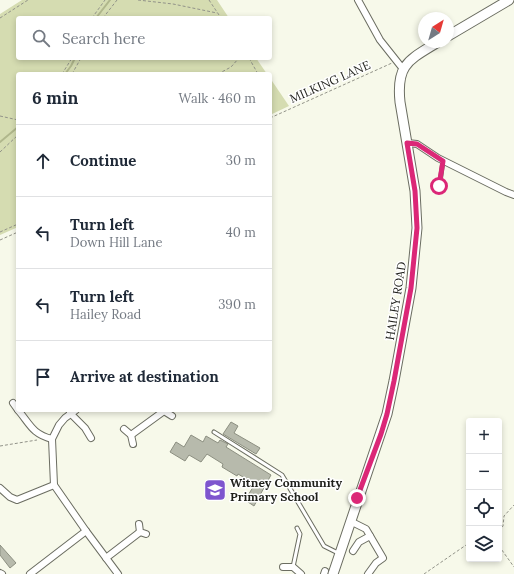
<!DOCTYPE html>
<meta charset="utf-8">
<style>
:root{--surface:#fff;--page:#f6f6f7;--text:#1f2937;--muted:#747a83;--line:#e0e1e3}
body{margin:0;font-family:Lora,serif;background:var(--page);color:var(--text)}
.controls{position:absolute;right:12px;bottom:12px;display:grid;overflow:hidden;border-radius:4px;box-shadow:0 2px 6px #0003}
.controls button{width:36px;height:36px;display:grid;place-items:center;padding:0;border:0;border-bottom:1px solid var(--line);background:var(--surface);color:var(--text);font:20px sans-serif}
.compass{position:absolute;left:418px;top:12px;width:36px;height:36px;border-radius:50%;background:var(--surface);box-shadow:0 2px 6px #0003;rotate:37deg}
.stop{position:absolute;width:12px;height:12px;margin:-9px;border:3px solid #db2777;border-radius:50%;background:#fff}
.stop.end{background:#db2777;border-color:#fff;box-shadow:0 1px 4px #0008}
.list{margin:0;padding:0;list-style:none}
h2{display:flex;justify-content:space-between;align-items:center;height:52px;margin:0;padding:0 16px;font-size:17px}
h2 small{font-size:13px;font-weight:400;color:var(--muted)}
.list li{display:grid;grid-template-columns:26px 1fr auto;gap:12px;align-items:center;box-sizing:border-box;height:72px;padding:0 16px;border-top:1px solid var(--line)}
.list b{display:block;font-size:15px;white-space:nowrap}
.list p{margin:0;font-size:13px;white-space:nowrap;color:var(--muted)}
.list em{font-size:13px;font-style:normal;color:var(--muted)}
.icon{flex:none;width:22px;height:22px;fill:none;stroke:currentColor;stroke-width:2;stroke-linecap:round;stroke-linejoin:round}
.map{position:relative;flex:none;width:514px;height:574px;overflow:hidden}
.search{position:absolute;background:var(--surface);box-shadow:0 2px 6px #0003;left:16px;top:16px;width:256px;height:44px;display:flex;align-items:center;gap:10px;box-sizing:border-box;padding:0 14px;border-radius:4px;color:var(--muted);font-size:15px}
.panel{position:absolute;background:var(--surface);box-shadow:0 2px 6px #0003;left:16px;top:72px;width:256px;height:340px;border-radius:4px}
.map>svg:first-child{display:block}
.green{fill:#d5dcb1}
.lines{fill:none;stroke-linecap:round;stroke-linejoin:round}
.stream{stroke:#b0b78c;stroke-width:2}
.building{fill:#b7baac;stroke:#8c8f81}
.service-casing{stroke:#6b6d61;stroke-width:5}
.minor-casing{stroke:#6b6d61;stroke-width:8}
.secondary-casing{stroke:#6b6d61;stroke-width:11}
.path{stroke:#929389;stroke-width:1;stroke-dasharray:3 2;stroke-linecap:butt}
.service{stroke:#fff;stroke-width:3}
.minor{stroke:#fff;stroke-width:6}
.secondary{stroke:#fff;stroke-width:9}
.route{stroke:#db2777;stroke-width:5}
.labels{text-anchor:middle;stroke-width:3;stroke-linejoin:round;paint-order:stroke}
.street-label{font-size:12px;fill:#1f201b;stroke:#fff}
.poi-label{font-size:12px;font-weight:bold;fill:#1f201b;stroke:#fff;text-anchor:start}
</style>
<div class="map">
<svg width="514" height="574" viewBox="0 0 514 574">
<rect width="100%" height="100%" fill="#f7f9ea"/>
<g class="green">
<path d="M22 0H217L229 18H18V58H256L267 74H18V227L0 235V14Z"/>
<path d="M270 78 289 106 270 115Z"/>
</g>
<g class="lines">
<g class="stream">
<path d="M96 18 110 0"/>
<path d="M65 74 71 66 75 58"/>
<path d="M0 142 18 127"/>
</g>
</g>
<g class="building">
<path d="M231 422 238 426 234 433 260 448 256 454 223 434Z"/>
<path d="M191 435 203 442 206 436 218 443 220 440 228 444 226 447 271 475 254 506 245 500 255 484 238 474 237 476 222 467 223 464 207 454 201 462 189 455 185 461 170 452 176 442 184 447Z"/>
<path d="M0 545 16 563 10 568 0 555Z"/>
</g>
<g class="lines">
<g class="service-casing">
<g id="service">
<path d="M439 189 443 161"/>
<path d="M214 432 282 475 324 546 338 553"/>
<path d="M293 567 300 534 297 528"/>
</g>
</g>
<g class="minor-casing">
<g id="minor">
<path d="M358 0 380 40 403 69"/>
<path d="M407 143 417 144 438 158 506 192 514 195"/>
<path d="M13 403 18 410"/>
<path d="M18 410C30 424 32 434 52 439"/>
<path d="M76 410 65 418 59 425 52 439 54 485 86 531 118 574"/>
<path d="M164 411 172 416"/>
<path d="M70 413 85 428 91 438"/>
<path d="M124 429 131 435 133 444"/>
<path d="M131 435 164 411 163 410"/>
<path d="M0 488 10 497 17 500 54 485"/>
<path d="M350 521 366 529 383 558 376 563 368 574"/>
<path d="M139 524 140 532 146 534"/>
<path d="M353 551 359 542 370 536"/>
<path d="M106 558 140 532"/>
<path d="M283 567H293L301 574"/>
<path d="M0 573 2 574"/>
<path d="M30 574 86 531"/>
<path d="M324 574 325 571"/>
</g>
</g>
<g class="secondary-casing">
<g id="secondary">
<path d="M448 36 509 0"/>
<path d="M333 574 387 414 394 381 411 288 417 228 415 191 400 102C396 64 409 60 438 42"/>
</g>
</g>
<g class="path">
<path d="M138 0 173 4 217 13"/>
<path d="M209 0 221 18"/>
<path d="M0 18 28 0"/>
<path d="M92 18 105 0"/>
<path d="M103 18 117 0"/>
<path d="M249 58 258 74"/>
<path d="M62 74 72 58"/>
<path d="M72 74 81 58"/>
<path d="M218 74 231 67 239 58"/>
<path d="M0 116 18 120"/>
<path d="M270 118 392 63"/>
<path d="M0 152 18 135"/>
<path d="M0 232 18 224"/>
<path d="M0 240 18 232"/>
<path d="M0 446 37 440"/>
<path d="M499 531 503 526 504 516 514 505"/>
<path d="M499 546 514 567"/>
<path d="M424 574 469 543"/>
</g>
<use href="#service" class="service"/>
<use href="#minor" class="minor"/>
<use href="#secondary" class="secondary"/>
</g>
<g class="lines">
<path class="route" d="M357 498 381 434 387 414 394 381 411 288 417 228 415 191 407 143 417 144 443 161 439 186"/>
</g>
<defs>
<g id="school-square" transform="scale(1.15)"><rect x="-9" y="-9" width="18" height="18" rx="4" fill="#7e55ce" stroke="#fff"/><path d="M0-5L7-2L0 1L-7-2ZM-4 1L0 2.5L4 1V4Q0 6-4 4Z" fill="#fff"/></g>
</defs>
<g fill-rule="evenodd">
<use href="#school-square" x="215" y="490"/>
</g>
<g class="labels">
<g class="street-label">
<text transform="translate(330 82) rotate(-24)" y="4">MILKING LANE</text>
<text transform="translate(396 301) rotate(-81)" y="4">HAILEY ROAD</text>
</g>
<g class="poi-label">
<text x="230" y="487">Witney Community<tspan x="230" dy="14">Primary School</tspan></text>
</g>
</g>
</svg>
<div class="controls">
<button>+</button>
<button>−</button>
<button><svg class="icon" aria-label="locate" viewBox="0 0 24 24"><circle cx="12" cy="12" r="6"/><path d="M12 2v4M12 18v4M2 12h4M18 12h4"/></svg></button>
<button><svg class="icon" aria-label="layers" viewBox="0 0 24 24"><path d="M12 4l9 5-9 5-9-5zM3 14l9 5 9-5"/></svg></button>
</div>
<svg class="compass" viewBox="-18 -18 36 36"><path d="M0-13l5 13h-10z" fill="#e53935"/><path d="M0 13l5-13h-10z" fill="#747a83"/></svg>
<div class="stop" style="left:439px;top:186px"></div>
<div class="stop end" style="left:357px;top:498px"></div>
<div class="search"><svg class="icon" aria-label="search" viewBox="0 0 24 24"><circle cx="10" cy="10" r="6"/><path d="M15 15l6 6"/></svg>Search here</div>
<section class="panel">
<h2>6 min<small>Walk · 460 m</small></h2>
<ul class="list">
<li><svg class="icon" aria-label="ahead" viewBox="0 0 24 24"><path d="M12 20V5M6 11l6-6 6 6"/></svg><div><b>Continue</b></div><em>30 m</em></li>
<li><svg class="icon" aria-label="left" viewBox="0 0 24 24"><path d="M17 20v-9H6M10 6l-5 5 5 5"/></svg><div><b>Turn left</b><p>Down Hill Lane</p></div><em>40 m</em></li>
<li><svg class="icon" aria-label="left" viewBox="0 0 24 24"><path d="M17 20v-9H6M10 6l-5 5 5 5"/></svg><div><b>Turn left</b><p>Hailey Road</p></div><em>390 m</em></li>
<li><svg class="icon" aria-label="arrive" viewBox="0 0 24 24"><path d="M6 21V4h12l-3 4 3 4H6"/></svg><div><b>Arrive at destination</b></div></li>
</ul>
</section>
</div>
